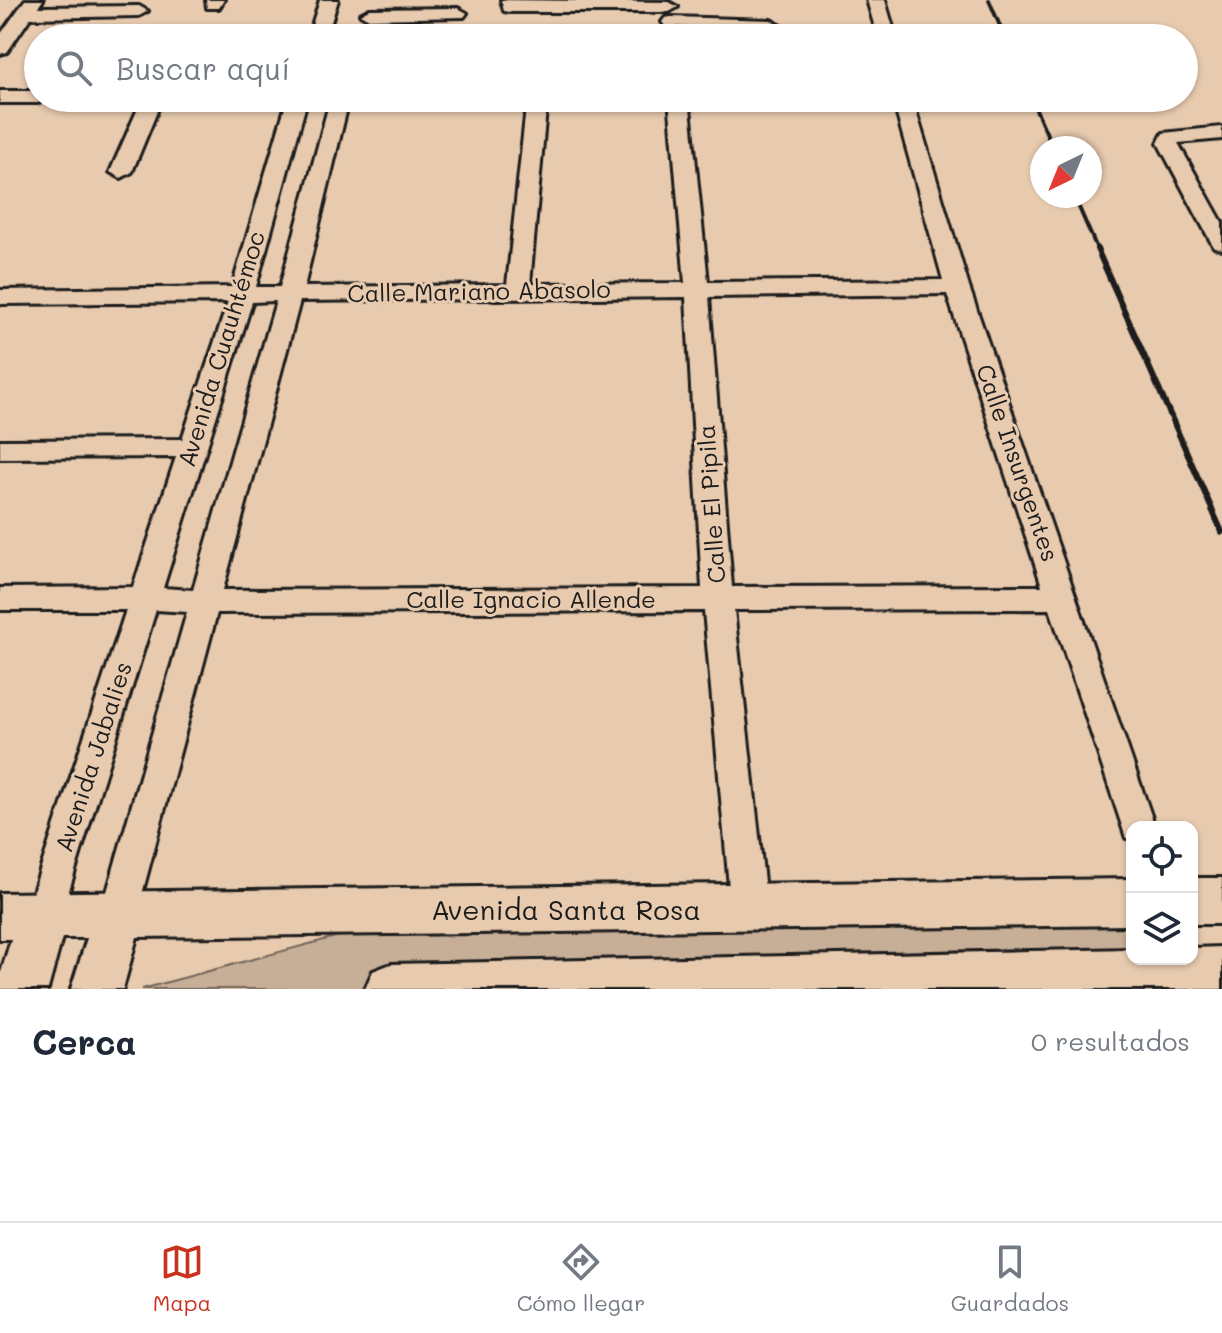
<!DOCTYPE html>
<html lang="es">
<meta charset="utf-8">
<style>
:root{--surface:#fff;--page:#f2f2f3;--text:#1f2937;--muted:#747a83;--line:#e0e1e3;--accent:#c8321e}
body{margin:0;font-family:Mali,sans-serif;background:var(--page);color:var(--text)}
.controls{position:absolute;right:24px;bottom:24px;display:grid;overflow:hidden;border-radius:16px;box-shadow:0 2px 6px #0004}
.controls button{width:72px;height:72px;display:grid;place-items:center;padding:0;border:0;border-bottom:2px solid var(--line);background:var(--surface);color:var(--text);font:40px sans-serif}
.compass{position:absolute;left:1030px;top:136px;width:72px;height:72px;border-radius:50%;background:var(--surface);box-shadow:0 2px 6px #0004;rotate:223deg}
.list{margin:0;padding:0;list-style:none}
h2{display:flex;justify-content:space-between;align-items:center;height:104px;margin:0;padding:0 32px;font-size:34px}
h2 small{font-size:26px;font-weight:400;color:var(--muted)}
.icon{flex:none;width:44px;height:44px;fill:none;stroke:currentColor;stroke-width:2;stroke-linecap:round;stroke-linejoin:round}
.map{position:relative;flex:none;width:1222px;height:989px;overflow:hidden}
.search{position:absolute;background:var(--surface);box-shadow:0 2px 6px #0004;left:24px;right:24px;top:24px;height:88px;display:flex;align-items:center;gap:20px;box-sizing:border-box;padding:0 28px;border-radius:44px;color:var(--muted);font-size:30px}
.sheet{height:232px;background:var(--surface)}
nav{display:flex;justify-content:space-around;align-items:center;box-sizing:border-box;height:112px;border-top:2px solid var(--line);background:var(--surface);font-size:22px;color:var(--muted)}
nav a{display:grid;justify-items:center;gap:4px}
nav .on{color:var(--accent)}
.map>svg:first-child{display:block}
.green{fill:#c7af97;stroke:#72665a;stroke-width:2}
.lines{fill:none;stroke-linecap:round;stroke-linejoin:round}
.street-casing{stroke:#1c1c1c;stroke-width:6}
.secondary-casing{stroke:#1c1c1c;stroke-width:6}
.street{fill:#e8cbaf;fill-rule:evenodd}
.secondary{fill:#e8cbaf;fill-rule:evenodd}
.rail-far1{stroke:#1c1c1c;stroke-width:4}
.rail{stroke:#1c1c1c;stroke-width:6}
.labels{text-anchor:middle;stroke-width:6;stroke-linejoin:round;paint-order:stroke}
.street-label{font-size:24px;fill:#1c1c1c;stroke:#e8cbaf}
.near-street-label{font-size:28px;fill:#1c1c1c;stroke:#e8cbaf}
</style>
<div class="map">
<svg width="1222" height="989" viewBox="0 0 1222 989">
<rect width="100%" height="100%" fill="#e8cbaf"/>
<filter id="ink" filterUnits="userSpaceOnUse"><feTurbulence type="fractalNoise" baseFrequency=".0125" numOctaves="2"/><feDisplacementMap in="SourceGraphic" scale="16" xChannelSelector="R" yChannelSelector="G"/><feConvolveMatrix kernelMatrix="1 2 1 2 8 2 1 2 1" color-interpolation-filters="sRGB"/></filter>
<g filter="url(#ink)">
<path class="green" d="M1132 903V959L432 989H142L402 919Z"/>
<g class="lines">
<g class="street-casing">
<g id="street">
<path d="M25 0H43L38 7 139 6 148 11 139 16 30 18 7 52 0 54V35Z"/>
<path d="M206 0H224L219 8H207Z"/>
<path d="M320 0H338L326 38H308Z"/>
<path d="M501 0 669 2 678 7 669 12H510L504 11Z"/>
<path d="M867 0H885L896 38H878Z"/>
<path d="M458 8 467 13 464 17 369 19 360 14 369 9Z"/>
<path d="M671 17 771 20 780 25 771 30 665 26 662 22 665 18Z"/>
<path d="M0 91H38V98H47L38 103H0Z"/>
<path d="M97 98H404L394 104H348L304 287 507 285 527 98H547L530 284 685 283 669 98H689L708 282 943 280 894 104H850L840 98H912L969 287 1155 827H1132V840L1126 838 1050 609 734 610 767 909 762 921 749 926 736 921 731 909 704 611 217 613 137 913 132 925 119 930 106 925 101 913 187 612 156 610 61 916 56 928 43 933 30 928 25 916 126 610H0V588L133 587 176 457 0 458V440L182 439 228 302 0 304V290L232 287 286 104H160L132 172 121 178 110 172 140 104H107ZM306 104H329L280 287H256ZM947 294 1042 586 732 587 709 297ZM686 297 702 588 223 590 300 301ZM276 301 193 590 163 588 252 302Z"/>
<path d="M1222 127V139L1178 143 1222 222V249L1214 247 1211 242 1158 143 1163 133Z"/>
</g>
</g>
<g class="secondary-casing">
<g id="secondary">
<rect x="1192" y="878" width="30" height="46"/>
<path d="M1132 879V925L137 937 123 989H71L87 938H62L48 989H0V976L11 939H0V893Z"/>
<path d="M1222 947V989H365L373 971 391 964 1132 949V959H1192V948Z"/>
</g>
</g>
<use href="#street" class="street"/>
<use href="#secondary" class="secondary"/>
<g class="rail-far1">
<path d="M989 0 1005 38"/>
<path d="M1031 98 1053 148"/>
<path d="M1074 196 1098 251"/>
</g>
<path class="rail" d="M1097 249 1222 532"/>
</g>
</g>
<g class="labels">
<g class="street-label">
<text transform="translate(479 292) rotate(-1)" y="8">Calle Mariano Abasolo</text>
<text transform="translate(222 349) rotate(-73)" y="8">Avenida Cuauhtémoc</text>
<text transform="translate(1017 463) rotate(71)" y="8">Calle Insurgentes</text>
<text transform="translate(712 504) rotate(-94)" y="8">Calle El Pipila</text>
<text x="531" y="608">Calle Ignacio Allende</text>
<text transform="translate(94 757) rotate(-72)" y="8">Avenida Jabalies</text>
</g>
<g class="near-street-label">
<text x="566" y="920">Avenida Santa Rosa</text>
</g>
</g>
</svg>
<div class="controls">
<button><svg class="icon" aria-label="locate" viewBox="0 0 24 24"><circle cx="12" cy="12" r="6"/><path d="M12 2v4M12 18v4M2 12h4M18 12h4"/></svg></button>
<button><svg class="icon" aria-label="layers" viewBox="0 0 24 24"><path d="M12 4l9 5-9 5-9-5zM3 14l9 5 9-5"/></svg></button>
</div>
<svg class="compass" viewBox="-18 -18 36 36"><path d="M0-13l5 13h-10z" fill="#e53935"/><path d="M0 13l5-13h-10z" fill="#747a83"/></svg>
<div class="search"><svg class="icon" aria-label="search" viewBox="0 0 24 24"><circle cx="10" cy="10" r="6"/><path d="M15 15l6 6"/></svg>Buscar aquí</div>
</div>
<section class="sheet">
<h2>Cerca<small>0 resultados</small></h2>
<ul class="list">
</ul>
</section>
<nav>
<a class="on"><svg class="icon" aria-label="map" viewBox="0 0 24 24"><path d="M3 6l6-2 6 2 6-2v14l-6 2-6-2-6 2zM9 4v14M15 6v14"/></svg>Mapa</a>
<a><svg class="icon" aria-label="directions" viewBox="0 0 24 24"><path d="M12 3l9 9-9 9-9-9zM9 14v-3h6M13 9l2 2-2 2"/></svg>Cómo llegar</a>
<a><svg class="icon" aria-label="saved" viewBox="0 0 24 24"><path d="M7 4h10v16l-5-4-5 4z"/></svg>Guardados</a>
</nav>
